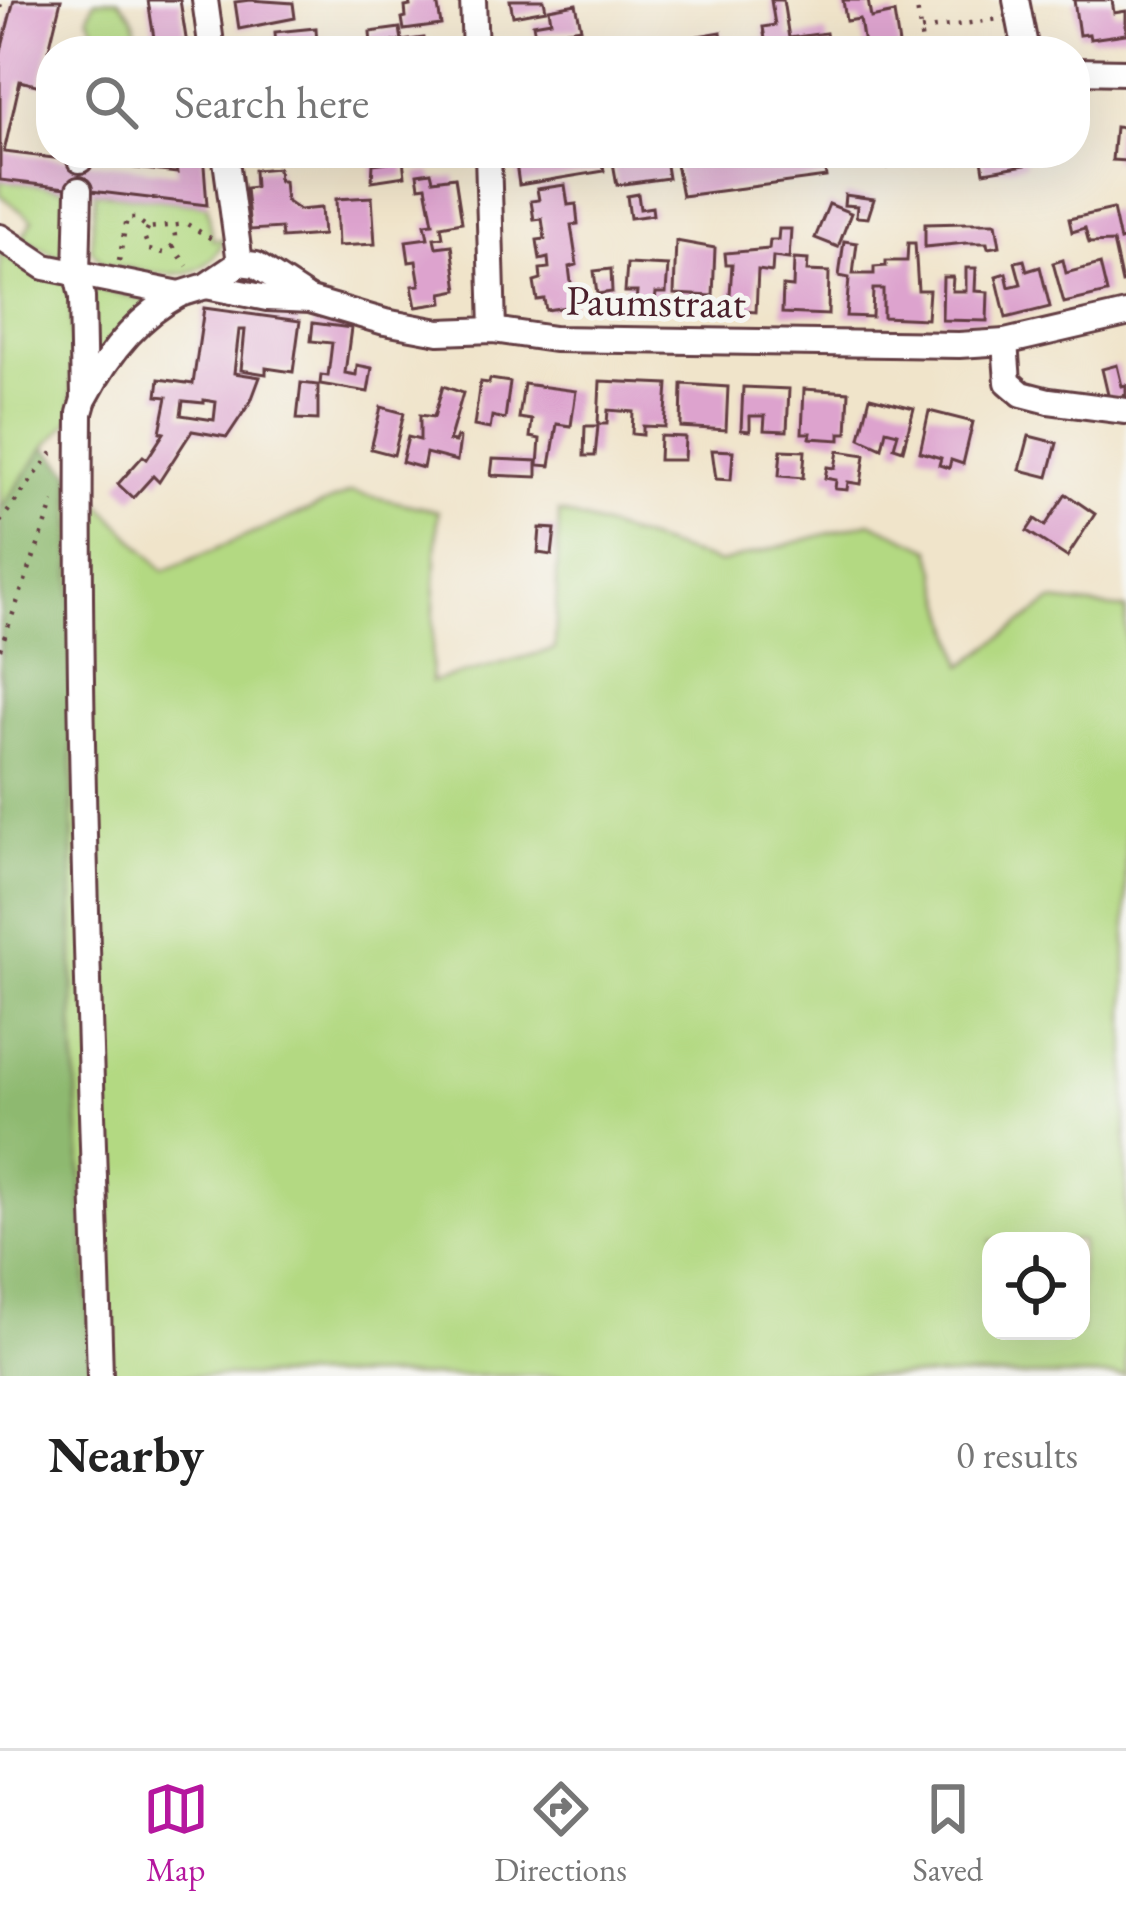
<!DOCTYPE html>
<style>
:root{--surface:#fff;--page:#f6f6f6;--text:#222;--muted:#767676;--line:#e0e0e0;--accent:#b5179e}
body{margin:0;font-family:"EB Garamond",serif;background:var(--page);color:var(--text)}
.controls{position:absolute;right:36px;bottom:36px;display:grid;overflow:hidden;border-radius:24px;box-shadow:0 12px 48px #0002}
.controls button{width:108px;height:108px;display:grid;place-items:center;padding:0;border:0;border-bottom:3px solid var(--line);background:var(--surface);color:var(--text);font:60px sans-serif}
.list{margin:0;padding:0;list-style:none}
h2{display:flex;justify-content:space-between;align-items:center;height:156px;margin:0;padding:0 48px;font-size:51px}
h2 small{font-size:39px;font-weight:400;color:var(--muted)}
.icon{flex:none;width:66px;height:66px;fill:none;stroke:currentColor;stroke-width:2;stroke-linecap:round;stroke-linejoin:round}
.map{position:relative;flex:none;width:1126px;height:1376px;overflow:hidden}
.search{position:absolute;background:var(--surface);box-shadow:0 12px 48px #0002;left:36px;right:36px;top:36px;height:132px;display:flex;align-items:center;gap:30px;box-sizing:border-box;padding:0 42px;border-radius:48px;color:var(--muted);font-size:45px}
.sheet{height:372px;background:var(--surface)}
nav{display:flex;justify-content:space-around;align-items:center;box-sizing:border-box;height:168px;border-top:3px solid var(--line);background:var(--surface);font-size:33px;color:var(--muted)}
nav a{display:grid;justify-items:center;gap:6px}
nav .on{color:var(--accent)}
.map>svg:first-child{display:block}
.green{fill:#b3d982;stroke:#7e7c56;stroke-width:3;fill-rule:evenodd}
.forest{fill:#8eb970;stroke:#6c6c4e;stroke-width:3}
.building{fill:#dda3ce;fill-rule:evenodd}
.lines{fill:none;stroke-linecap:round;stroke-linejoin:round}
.minor-casing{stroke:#633d43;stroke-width:30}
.path{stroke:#633d43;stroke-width:4.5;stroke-dasharray:3 9;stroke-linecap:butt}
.minor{stroke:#fff;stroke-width:24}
.labels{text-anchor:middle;stroke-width:10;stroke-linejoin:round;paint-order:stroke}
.street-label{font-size:42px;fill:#4a1f2b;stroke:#f6f6f2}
</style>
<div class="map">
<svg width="1126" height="1376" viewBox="0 0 1126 1376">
<rect width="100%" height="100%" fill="#f6f6f2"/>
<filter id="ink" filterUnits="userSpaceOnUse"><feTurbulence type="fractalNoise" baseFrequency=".00833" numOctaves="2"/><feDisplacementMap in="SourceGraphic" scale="24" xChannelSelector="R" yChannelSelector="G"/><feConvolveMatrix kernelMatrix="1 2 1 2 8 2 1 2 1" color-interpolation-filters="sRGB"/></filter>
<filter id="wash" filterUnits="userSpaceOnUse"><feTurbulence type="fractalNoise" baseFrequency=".004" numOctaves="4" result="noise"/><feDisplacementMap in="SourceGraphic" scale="48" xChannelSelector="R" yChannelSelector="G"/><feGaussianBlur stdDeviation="2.7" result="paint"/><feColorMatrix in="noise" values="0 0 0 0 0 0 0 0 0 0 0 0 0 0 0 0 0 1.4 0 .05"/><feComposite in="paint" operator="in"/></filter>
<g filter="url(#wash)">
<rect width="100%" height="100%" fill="#f0e4ca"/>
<g class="green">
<path d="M95 0H118C137 19 140 25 131 51H105L88 16Z"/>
<path d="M0 180 69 189 67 251 60 258 22 237 33 220 0 195Z"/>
<path d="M95 192 207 205 213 240 224 239C202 293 149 270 104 264L91 249Z"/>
<path d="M0 251 19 265 71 283 72 419 45 447 0 510Z"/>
<path d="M92 288 154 302 93 364Z"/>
<path d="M71 473 164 571 352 492 438 511 431 682 555 649 559 512 720 563 870 522 931 549 963 666 1052 601 1126 609V1376H91L73 1018ZM991 1241H1081V1331H991Z"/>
</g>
<path class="forest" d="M45 447 71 473 73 1018 91 1376H0V510Z"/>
<g id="blocks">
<g class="building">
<path d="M14 0H61L40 86 20 81 4 152 177 173 174 153H203L207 205 0 180V55Z"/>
<path d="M148 0H180L188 51H156Z"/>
<path d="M250 0 293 3 295 18 239 29 235 2Z"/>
<path d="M409 0H437L441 25 404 30 402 18 406 17 405 7 410 6Z"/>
<path d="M510 0H544L546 10 513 16Z"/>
<path d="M771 0H783L789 38 826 33 829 51H688L700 47 698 36 721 32 723 46 765 39 763 27 775 25Z"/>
<path d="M843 0H868L871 18 894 13 900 51H865L860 19 846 21Z"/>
<path d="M1074 0H1112L1114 13 1126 11V34L1090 39 1089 34 1079 35Z"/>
<path d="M576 4 581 28 535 35 533 24 551 21 549 9Z"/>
<path d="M316 28 317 45 261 51 276 46 275 32Z"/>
<path d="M400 28 402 41 424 38 426 48 443 46 444 51H402L400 41 371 45 370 32Z"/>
<path d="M1115 127 1126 128V161L1112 160Z"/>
<path d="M584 153H601L604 171 519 185 516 163Z"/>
<path d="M623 153H653L654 160 665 159 668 178 617 185 612 157Z"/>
<path d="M694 153H823L826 177 682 196 675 158Z"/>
<path d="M844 153H963V155L886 168 885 162 846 169Z"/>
<path d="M981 153H1023L1025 165 984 172Z"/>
<path d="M403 160 405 176 372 181 373 164Z"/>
<path d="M278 168 279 181H284L286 201 299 210 321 208 323 235 282 238 281 228 250 230 246 188 255 187 254 170Z"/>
<path d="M431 172 433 180 455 177 462 222 441 226 443 237 434 238 436 247 452 245 458 290 442 293 443 303 416 307 412 286 420 285 416 261 409 262 406 241 428 238 425 224 433 223 426 186 419 187 417 174Z"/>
<path d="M565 185 568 205 576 204 578 224 571 225 577 265 569 267 574 306 546 310 544 299 537 300 534 282 541 280 540 269 549 268 548 258 540 260 537 240 545 239 542 219 534 220 531 201 539 200 537 189Z"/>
<path d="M638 194 640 209 652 207 653 215 630 218 627 196Z"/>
<path d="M845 195 874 199 868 218 856 217 857 206 844 205Z"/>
<path d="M372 197 375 244 338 246 336 199Z"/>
<path d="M829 204 851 213 838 247 815 238Z"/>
<path d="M1113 209 1120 241 1126 239V282L1122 283 1113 242 1089 243 1085 228 1072 232 1069 219Z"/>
<path d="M966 223H996L1000 246 988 248 987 243H966L925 247V224Z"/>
<path d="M779 229H791L789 259 773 257 772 272 758 270 756 312 729 310 732 264H726L725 253 769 249 770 240H778Z"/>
<path d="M676 241 715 248 713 296 674 294Z"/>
<path d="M844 241 857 243 853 274H874V267L886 266V261H907L908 243H915L918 290H929L927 319 883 317V289H873L872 317 846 316 849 278 839 276Z"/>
<path d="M794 259 808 260 807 271 829 272 828 315 782 313 783 286 793 287Z"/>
<path d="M1024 260 1027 271 1040 267 1050 307 1006 318 996 276 1006 273 1009 287 1021 284 1015 262Z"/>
<path d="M1063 260 1066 273 1100 264 1107 293 1064 303 1053 263Z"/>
<path d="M627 264 668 266 666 293H656L655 301 636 300 637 292H625Z"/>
<path d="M966 268H976L975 291 988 292 987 321 942 320 943 277H953L952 291H966Z"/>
<path d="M611 269 612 292 597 294 594 271Z"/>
<path d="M204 308 300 321 293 372 266 368V374L241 370 245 330H239L234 373 260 377 251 401 227 437 192 431 159 482 153 476 133 498 118 484 143 456 147 459 164 433 160 432 167 397 157 396 159 379 193 384ZM204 400 216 402 214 420 181 415 183 401 204 403Z"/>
<path d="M313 323 351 328 345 373 356 375 357 365 372 368 368 392 320 384 321 375 328 376 332 343 311 341Z"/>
<path d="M1117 365 1122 386 1126 385V395L1109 399 1102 369Z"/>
<path d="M490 379 510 382 505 419 492 416 490 429 474 426 480 382 489 383Z"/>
<path d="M600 381 668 384 665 427 643 426V435L632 434 633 412 608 410 607 424H598Z"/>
<path d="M301 383 318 385V420L297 419Z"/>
<path d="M524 384 576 391 571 426 557 424 550 466 538 465 540 439 530 437 532 420 519 418Z"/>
<path d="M682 384 728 387 726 430 681 427Z"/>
<path d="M443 386 463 393 449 441 455 442 457 437 460 438 457 461 426 453 423 468 402 462 408 437 420 440V415L434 417Z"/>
<path d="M743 387 789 389 787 431 764 430 765 416H750V431L741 430Z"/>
<path d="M804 389 849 392 847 433H840V440L810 438 811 433H802Z"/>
<path d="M870 397 914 408 903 450 894 447 898 433 886 430 882 448 860 438Z"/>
<path d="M381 407 404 413 394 455 371 449Z"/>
<path d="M929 411 973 422 963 464 951 460 949 468 939 465 941 458 920 452Z"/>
<path d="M585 426H598L595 456H584Z"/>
<path d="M660 436 685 437 684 460H659Z"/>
<path d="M1029 436 1057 443 1048 477 1020 470Z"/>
<path d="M712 450 733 451 731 480 716 479Z"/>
<path d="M781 450 805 451 803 478 779 476Z"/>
<path d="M838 451 865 455 861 484 848 482 847 490 835 489 836 480 825 478 827 467 835 468Z"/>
<path d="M493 459 537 461V477L491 475Z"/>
<path d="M1066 494 1095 514 1067 557 1027 531 1035 519 1045 526Z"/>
<path d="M540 528 555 529 552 555 538 553Z"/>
</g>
</g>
</g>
<g filter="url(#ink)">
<use href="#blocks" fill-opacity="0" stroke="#633d43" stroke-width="3"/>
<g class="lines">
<g class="minor-casing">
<g id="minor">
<path d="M205 0 212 51"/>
<path d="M473 0 475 51"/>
<path d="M1016 0 1026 51"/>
<path d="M1075 71 1126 72"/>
<path d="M78 153 80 160"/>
<path d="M225 153 240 263"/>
<path d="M488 153 493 330"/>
<path d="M79 190 77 274 82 297 84 399 80 413C77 735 91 1055 100 1376"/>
<path d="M0 237 45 267 180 294 206 286 240 263"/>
<path d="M240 263 256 265 305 297"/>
<path d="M206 286 267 298 310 300 385 322 439 332 493 330 554 339 959 345 1005 342 1126 314"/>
<path d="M1005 342 1008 382 1022 394 1049 401 1126 411"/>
<path d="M86 396C108 354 137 317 180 294"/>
</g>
</g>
<g class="path">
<path d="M909 0V1"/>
<path d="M916 0 923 51"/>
<path d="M0 8 2 1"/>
<path d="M921 30 999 19"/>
<path d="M148 228 144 236 149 250 164 253C174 247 179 237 171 226"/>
<path d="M173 246 187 266"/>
<path d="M119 261 127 218H135L148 228 187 224 212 239"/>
<path d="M0 522 54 450"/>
<path d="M0 649 54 502"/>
</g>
<use href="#minor" class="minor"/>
</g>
</g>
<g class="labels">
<g class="street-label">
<text transform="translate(656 301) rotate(1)" y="15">Paumstraat</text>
</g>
</g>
</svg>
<div class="controls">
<button><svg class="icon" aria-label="locate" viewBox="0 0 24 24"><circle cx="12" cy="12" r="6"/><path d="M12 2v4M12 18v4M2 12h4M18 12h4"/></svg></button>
</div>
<div class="search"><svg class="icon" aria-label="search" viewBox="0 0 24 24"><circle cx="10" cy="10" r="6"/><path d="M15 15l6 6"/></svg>Search here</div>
</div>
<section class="sheet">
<h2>Nearby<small>0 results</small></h2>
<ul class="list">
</ul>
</section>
<nav>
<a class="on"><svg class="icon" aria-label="map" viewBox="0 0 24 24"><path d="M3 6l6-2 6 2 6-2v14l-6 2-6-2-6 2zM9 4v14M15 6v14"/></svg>Map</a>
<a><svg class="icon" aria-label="directions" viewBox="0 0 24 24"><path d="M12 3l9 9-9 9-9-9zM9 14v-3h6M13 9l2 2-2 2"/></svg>Directions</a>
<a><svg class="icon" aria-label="saved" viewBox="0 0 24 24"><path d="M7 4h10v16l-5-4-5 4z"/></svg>Saved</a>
</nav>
